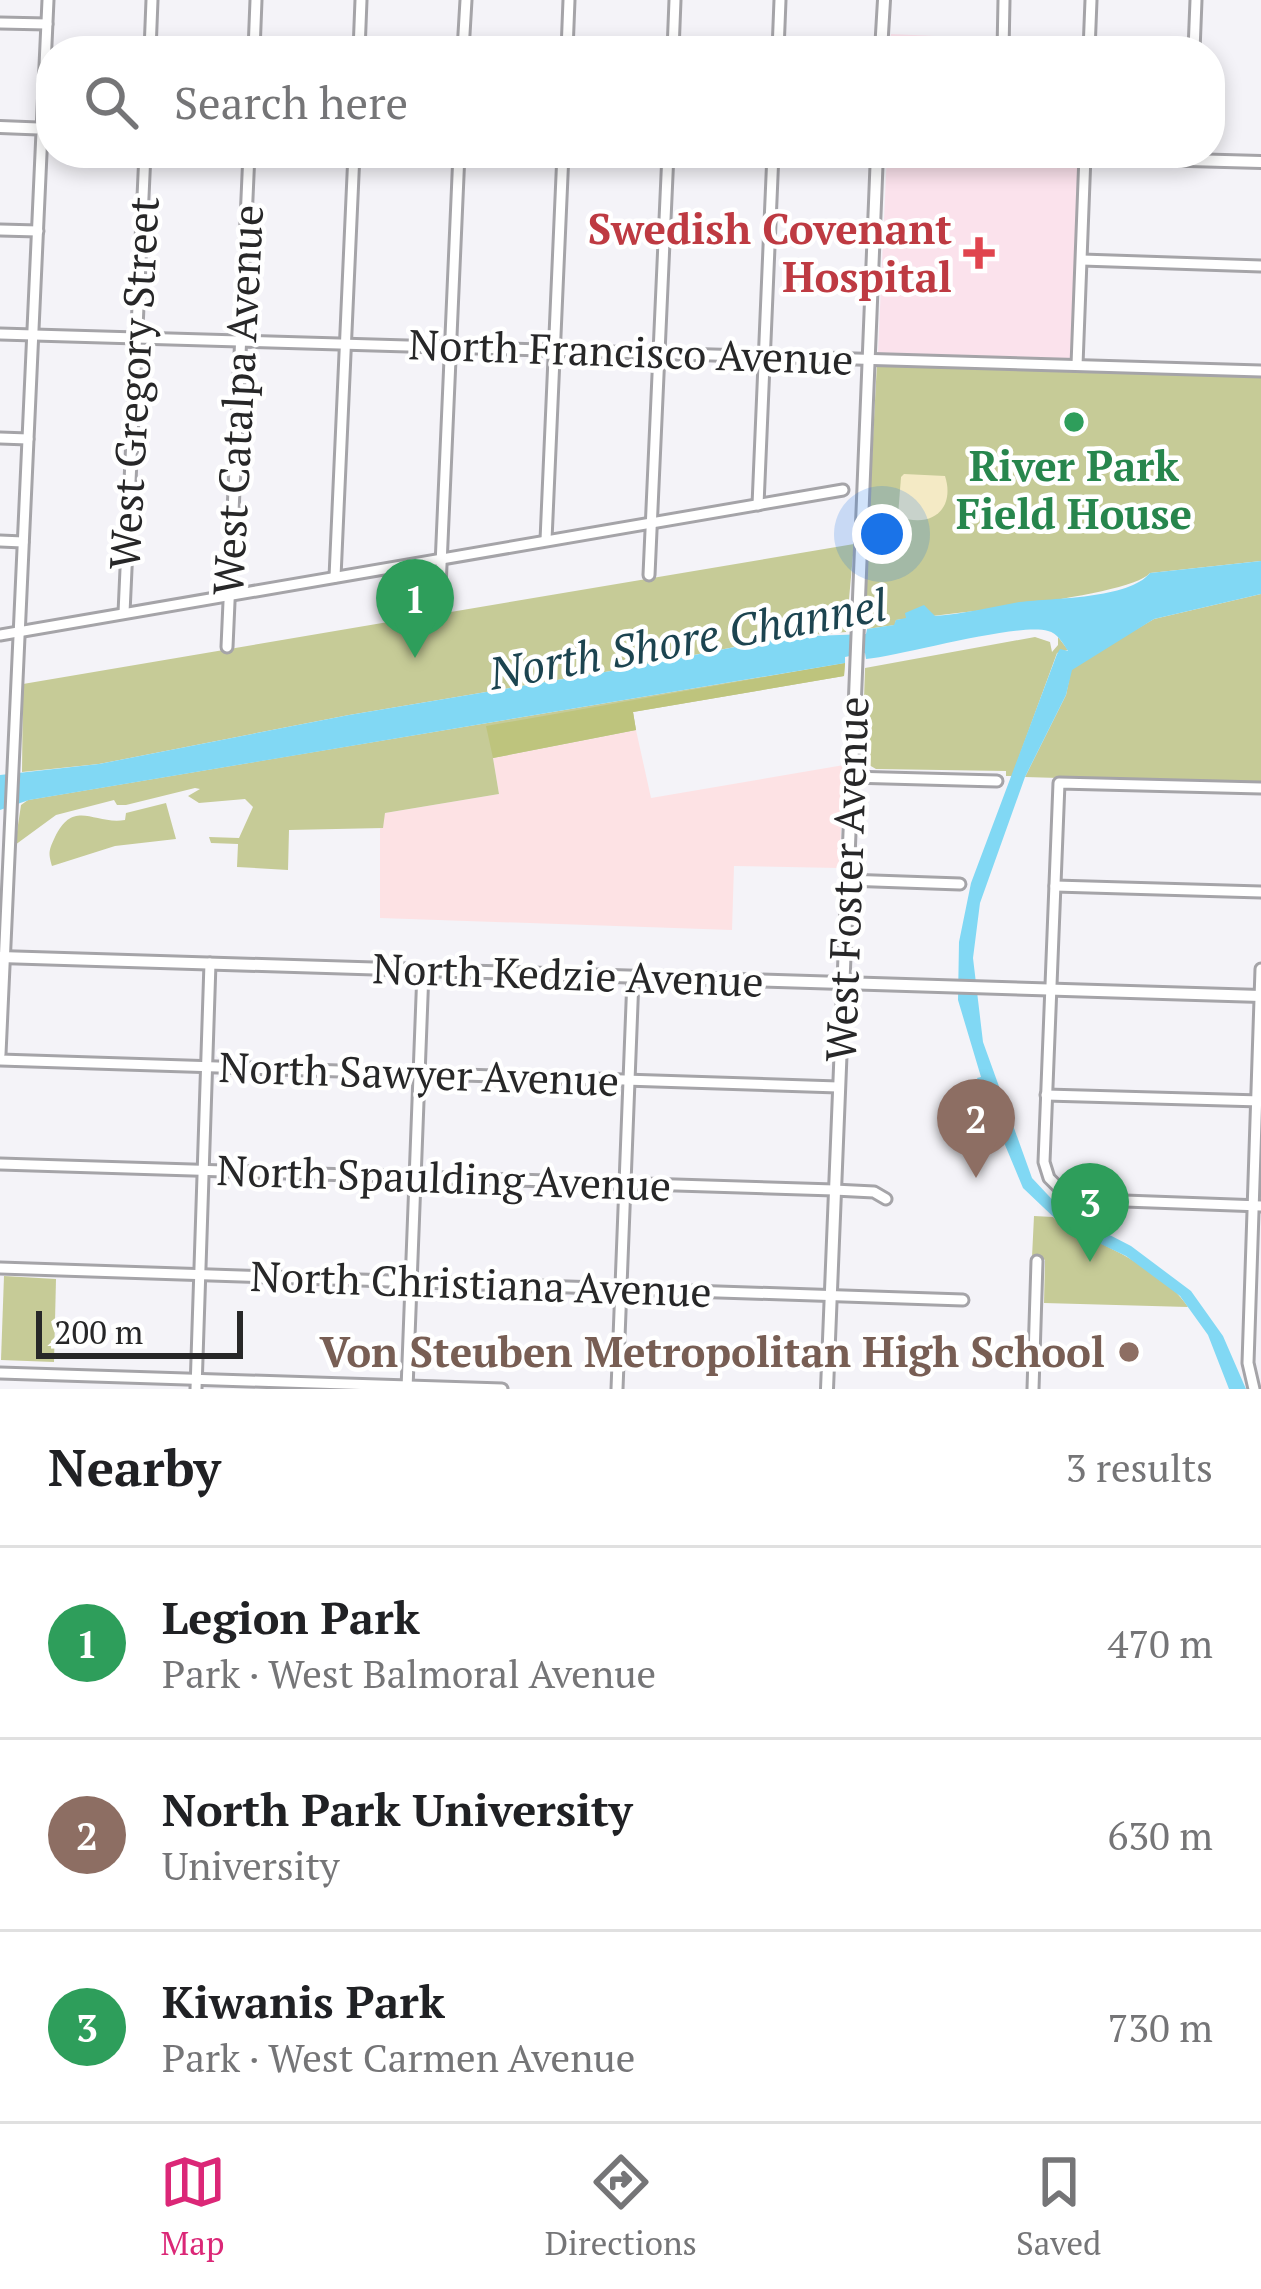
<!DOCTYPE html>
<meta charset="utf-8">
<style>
:root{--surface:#fff;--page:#f2f2f2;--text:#202124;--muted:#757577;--line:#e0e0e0;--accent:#db2777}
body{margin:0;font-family:"PT Serif",serif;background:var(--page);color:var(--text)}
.scale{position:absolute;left:36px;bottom:30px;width:207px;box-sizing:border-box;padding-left:12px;border:6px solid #272728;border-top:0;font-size:33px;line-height:42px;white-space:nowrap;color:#272728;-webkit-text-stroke:9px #fff;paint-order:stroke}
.you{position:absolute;left:882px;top:534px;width:42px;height:42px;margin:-30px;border:9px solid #fff;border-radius:50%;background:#1a73e8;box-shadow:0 0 0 18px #1a73e833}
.badge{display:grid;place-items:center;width:78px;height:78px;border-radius:50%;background:var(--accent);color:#fff;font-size:39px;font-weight:700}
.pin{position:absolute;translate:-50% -99px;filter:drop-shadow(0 3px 6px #0008)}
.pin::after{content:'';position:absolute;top:63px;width:42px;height:36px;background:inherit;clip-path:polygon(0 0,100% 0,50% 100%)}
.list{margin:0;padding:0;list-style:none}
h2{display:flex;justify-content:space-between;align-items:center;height:156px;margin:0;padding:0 48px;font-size:51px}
h2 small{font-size:39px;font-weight:400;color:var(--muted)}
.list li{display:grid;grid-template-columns:78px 1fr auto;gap:36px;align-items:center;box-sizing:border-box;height:192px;padding:0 48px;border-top:3px solid var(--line)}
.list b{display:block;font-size:45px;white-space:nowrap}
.list p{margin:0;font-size:39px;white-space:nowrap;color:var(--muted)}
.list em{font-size:39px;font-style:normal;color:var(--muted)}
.icon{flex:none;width:66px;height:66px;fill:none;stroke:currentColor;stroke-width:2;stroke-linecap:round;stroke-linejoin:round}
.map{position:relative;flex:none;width:1261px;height:1389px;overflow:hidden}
.search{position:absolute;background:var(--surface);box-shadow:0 6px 18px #0003;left:36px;right:36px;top:36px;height:132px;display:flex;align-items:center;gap:30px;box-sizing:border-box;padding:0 42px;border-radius:48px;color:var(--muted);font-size:45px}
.sheet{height:732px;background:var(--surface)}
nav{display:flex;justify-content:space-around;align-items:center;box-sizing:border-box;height:168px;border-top:3px solid var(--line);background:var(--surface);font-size:33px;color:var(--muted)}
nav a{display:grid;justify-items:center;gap:6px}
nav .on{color:var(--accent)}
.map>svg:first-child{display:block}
.industrial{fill:#fde2e4}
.medical{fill:#fbe2ec}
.green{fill:#c6cb97}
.forest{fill:#bec47d}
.sand{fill:#f4eac5}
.water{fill:#81d8f4}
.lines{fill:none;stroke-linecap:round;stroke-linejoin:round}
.minor-casing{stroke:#a5a4a8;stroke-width:15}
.major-casing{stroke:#a5a4a8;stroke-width:16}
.minor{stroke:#fff;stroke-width:9}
.major{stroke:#fff;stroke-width:10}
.health-dot{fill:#e0444e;stroke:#fff;stroke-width:4.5}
.leisure-dot{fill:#2e9e5b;stroke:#fff;stroke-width:4.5}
.education-dot{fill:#8d6e63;stroke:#fff;stroke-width:4.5}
.labels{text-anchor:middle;stroke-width:9;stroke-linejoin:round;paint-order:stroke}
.health-label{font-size:42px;font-weight:bold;fill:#be3a42;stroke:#fff;text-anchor:end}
.street-label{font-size:42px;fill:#272728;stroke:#fff}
.leisure-label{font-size:42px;font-weight:bold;fill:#27864d;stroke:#fff}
.education-label{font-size:42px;font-weight:bold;fill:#785e54;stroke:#fff;text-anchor:end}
.water-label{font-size:45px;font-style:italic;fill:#1c4450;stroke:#fff}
</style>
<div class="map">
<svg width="1261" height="1389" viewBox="0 0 1261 1389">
<rect width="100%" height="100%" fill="#f4f3f8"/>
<path class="industrial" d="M636 730 651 798 844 765 839 868 734 866 732 930 380 918V829L385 813 499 794 493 758Z"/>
<g class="medical">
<path d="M891 34 999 39V51H830L831 38 890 40Z"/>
<path d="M887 153H1080L1072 360 878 353Z"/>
</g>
<g class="green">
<path d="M877 363 1261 376V561L1150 573C1130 597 938 615 896 620L895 625 867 629 868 609 864 608Z"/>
<path d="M854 544 846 632 786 637 658 662 654 658 651 663 611 671 349 715 99 764 22 772 23 684 394 621 395 618 427 616Z"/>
<path d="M1261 594V784L1025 777 1066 695 1071 670 1078 663 1154 619Z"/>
<path d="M1035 637 1050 642 1052 652 1058 645V637L1068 650 1057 653 1012 776H1006V771L876 769 862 761 865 668Z"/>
<path d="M845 663 844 676 633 712 636 730 493 758 499 794 385 813 383 828 289 830 288 870 237 867 238 844 211 843 209 837 239 838 253 807 245 799 199 803 188 796 200 789 195 788 126 805H117L114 800 56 815 15 845 21 805 28 800Z"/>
<path d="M166 803 176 839 115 846 52 866C48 852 49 850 55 837 74 798 94 825 125 820L126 813Z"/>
<path d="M1034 1216 1053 1217C1065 1229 1079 1233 1094 1240 1127 1256 1168 1277 1188 1307L1044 1303 1045 1260 1038 1255 1032 1257Z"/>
<path d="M4 1276 56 1279 54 1362 1 1360Z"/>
</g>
<path class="forest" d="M845 663 844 676 633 712 636 730 493 758 486 726Z"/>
<path class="sand" d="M904 474 945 476C956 511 929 529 898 516L901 477Z"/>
<path class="water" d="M1261 561V594L1154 619 1072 670 1066 695 1025 777 980 903 973 958 983 1042 1032 1178 1063 1211 1131 1246 1191 1291 1223 1336 1246 1389H1229L1208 1335 1180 1296 1126 1256 1063 1226 1023 1188 977 1078 981 1077 958 1000 959 942 971 883 1057 654 1060 649 1068 651C1063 643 1057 633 1048 631 1019 622 904 655 866 659L865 653 845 657V663L29 800 0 810V775L99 764 349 715 611 671 650 663 655 657 659 662 786 637 866 634 867 629 894 625 896 620 906 618 905 613 924 605 935 616C964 614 992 607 1020 602 1053 598 1129 599 1150 573Z"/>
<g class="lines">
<g class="minor-casing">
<g id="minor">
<path d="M0 23 47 24"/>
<path d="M150 51 152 0"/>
<path d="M254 51 256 0"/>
<path d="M359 51 361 0"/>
<path d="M463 51 466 0"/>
<path d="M567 51 569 0"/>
<path d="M673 51 675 0"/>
<path d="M778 51 780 0"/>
<path d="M1003 51 1004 0"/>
<path d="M1089 51 1091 0"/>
<path d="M1194 51 1196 0"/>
<path d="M0 230 38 231"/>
<path d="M1082 260 1261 266"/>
<path d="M0 334 1261 371"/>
<path d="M1077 365 1085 155"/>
<path d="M0 438 28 439"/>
<path d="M758 505 773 153"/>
<path d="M546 540 563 153"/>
<path d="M0 541 23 542"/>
<path d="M649 575 668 153"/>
<path d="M335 577 354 153"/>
<path d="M439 611 459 153"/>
<path d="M124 613 145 153"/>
<path d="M0 635 843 490"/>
<path d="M227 647 249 153"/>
<path d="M850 777 997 781"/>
<path d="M1261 788 1059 783 1044 1162 1049 1178 1070 1199 1261 1206"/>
<path d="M846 880 960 884"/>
<path d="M1055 886 1261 892"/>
<path d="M0 1054 48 0"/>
<path d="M0 1060 838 1087"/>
<path d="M1046 1095 1261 1101"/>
<path d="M0 1164 834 1190 874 1192 886 1199"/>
<path d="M0 1268 963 1300"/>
<path d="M0 1373 502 1389"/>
<path d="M196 1389 210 963"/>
<path d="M407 1389 423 971"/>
<path d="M617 1389 633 978"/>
<path d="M1033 1389 1037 1261"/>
<path d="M1254 1389 1248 1363 1261 969"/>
</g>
</g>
<g class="major-casing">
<g id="major">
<path d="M881 51 884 0"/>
<path d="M0 127 51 129"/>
<path d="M942 153 966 154"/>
<path d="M974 154 1261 162"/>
<path d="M0 957 1261 996"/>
<path d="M827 1389 877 153"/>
</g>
</g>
<use href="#minor" class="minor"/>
<use href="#major" class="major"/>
</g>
<path class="health-dot" d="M973 235h12v12h12v12h-12v12h-12v-12h-12v-12h12z"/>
<circle class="leisure-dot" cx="1074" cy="422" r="12"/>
<circle class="education-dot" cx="1129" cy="1352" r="12"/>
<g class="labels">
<g class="health-label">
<text x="952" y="244">Swedish Covenant<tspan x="952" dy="48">Hospital</tspan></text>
</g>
<g class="street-label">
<text transform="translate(631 352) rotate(2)" y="15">North Francisco Avenue</text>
<text transform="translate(134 383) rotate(-87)" y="15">West Gregory Street</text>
<text transform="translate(238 400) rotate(-87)" y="15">West Catalpa Avenue</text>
<text transform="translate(847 879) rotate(-88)" y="15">West Foster Avenue</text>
<text transform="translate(568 975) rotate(2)" y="15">North Kedzie Avenue</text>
<text transform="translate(419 1074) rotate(2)" y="15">North Sawyer Avenue</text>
<text transform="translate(444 1178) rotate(2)" y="15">North Spaulding Avenue</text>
<text transform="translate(481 1284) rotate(2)" y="15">North Christiana Avenue</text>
</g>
<g class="leisure-label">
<text x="1074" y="481">River Park<tspan x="1074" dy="48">Field House</tspan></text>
</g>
<g class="education-label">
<text x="1105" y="1367">Von Steuben Metropolitan High School</text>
</g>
<g class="water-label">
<text transform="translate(688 639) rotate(-10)" y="16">North Shore Channel</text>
</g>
</g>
</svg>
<div class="scale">200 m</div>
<div class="you"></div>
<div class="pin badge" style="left:415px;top:658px;background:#2e9e5b">1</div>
<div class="pin badge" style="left:976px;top:1178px;background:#8d6e63">2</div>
<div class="pin badge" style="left:1090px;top:1262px;background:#2e9e5b">3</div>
<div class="search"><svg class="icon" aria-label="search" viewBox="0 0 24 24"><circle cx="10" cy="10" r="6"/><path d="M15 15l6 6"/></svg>Search here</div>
</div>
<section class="sheet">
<h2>Nearby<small>3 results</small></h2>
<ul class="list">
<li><span class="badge" style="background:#2e9e5b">1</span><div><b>Legion Park</b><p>Park · West Balmoral Avenue</p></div><em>470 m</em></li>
<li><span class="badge" style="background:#8d6e63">2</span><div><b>North Park University</b><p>University</p></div><em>630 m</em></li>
<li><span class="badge" style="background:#2e9e5b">3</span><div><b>Kiwanis Park</b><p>Park · West Carmen Avenue</p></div><em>730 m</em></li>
</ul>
</section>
<nav>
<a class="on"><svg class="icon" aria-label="map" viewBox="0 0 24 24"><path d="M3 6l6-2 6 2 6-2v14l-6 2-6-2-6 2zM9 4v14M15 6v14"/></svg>Map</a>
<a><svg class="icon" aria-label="directions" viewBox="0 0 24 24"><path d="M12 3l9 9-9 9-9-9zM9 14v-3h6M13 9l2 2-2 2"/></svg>Directions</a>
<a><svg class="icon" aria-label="saved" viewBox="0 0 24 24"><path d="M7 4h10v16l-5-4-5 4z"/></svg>Saved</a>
</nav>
